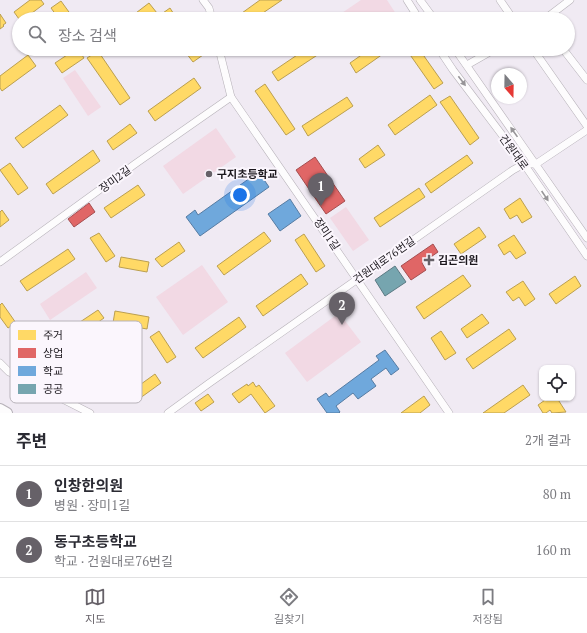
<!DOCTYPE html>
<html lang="ko">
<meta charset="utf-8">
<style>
:root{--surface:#fff;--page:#f7f7f7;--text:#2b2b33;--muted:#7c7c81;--line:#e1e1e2;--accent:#666168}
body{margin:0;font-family:"PT Serif","Noto Sans KR",serif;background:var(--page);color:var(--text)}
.controls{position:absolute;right:12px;bottom:12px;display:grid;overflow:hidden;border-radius:8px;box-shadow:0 1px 3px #0004}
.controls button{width:36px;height:36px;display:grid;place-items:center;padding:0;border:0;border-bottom:1px solid var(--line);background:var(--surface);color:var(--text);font:20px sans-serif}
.compass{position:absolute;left:491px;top:68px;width:36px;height:36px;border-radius:50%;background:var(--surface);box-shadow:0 1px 3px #0004;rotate:160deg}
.you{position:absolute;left:240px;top:195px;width:14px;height:14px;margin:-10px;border:3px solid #fff;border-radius:50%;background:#1a73e8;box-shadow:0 0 0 6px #1a73e833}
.badge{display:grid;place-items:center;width:26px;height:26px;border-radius:50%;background:var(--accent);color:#fff;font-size:13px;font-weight:700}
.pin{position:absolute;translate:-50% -33px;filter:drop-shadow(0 1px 2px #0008)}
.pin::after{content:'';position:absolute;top:21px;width:14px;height:12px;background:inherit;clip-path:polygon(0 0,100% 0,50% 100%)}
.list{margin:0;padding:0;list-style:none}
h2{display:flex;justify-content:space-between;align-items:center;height:52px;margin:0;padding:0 16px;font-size:17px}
h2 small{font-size:13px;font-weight:400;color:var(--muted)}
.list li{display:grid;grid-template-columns:26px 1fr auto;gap:12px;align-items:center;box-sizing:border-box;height:56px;padding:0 16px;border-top:1px solid var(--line)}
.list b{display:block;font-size:15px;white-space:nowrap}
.list p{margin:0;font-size:13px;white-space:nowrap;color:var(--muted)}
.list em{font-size:13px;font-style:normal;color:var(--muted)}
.icon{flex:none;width:22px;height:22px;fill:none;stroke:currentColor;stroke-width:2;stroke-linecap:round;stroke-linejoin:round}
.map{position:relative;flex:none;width:587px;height:413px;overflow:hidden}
.search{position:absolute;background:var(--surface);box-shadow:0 1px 3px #0004;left:12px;right:12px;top:12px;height:44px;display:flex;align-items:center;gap:10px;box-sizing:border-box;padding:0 14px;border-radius:22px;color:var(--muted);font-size:15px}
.sheet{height:164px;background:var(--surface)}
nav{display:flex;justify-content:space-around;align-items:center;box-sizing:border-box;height:56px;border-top:1px solid var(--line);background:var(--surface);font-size:11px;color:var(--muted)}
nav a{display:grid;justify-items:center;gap:2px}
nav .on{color:var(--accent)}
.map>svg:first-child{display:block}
.green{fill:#f2d9e4}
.homes{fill:#ffd966;stroke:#bb9f50}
.shops{fill:#e06666;stroke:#a54e50}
.schools{fill:#6fa8dc;stroke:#567ca3}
.public{fill:#76a5af;stroke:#5b7a83}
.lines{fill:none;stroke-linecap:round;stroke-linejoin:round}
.minor-casing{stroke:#b6b1b8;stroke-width:8}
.highway-casing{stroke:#b6b1b8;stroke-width:12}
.minor{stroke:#fdfcfd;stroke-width:7}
.highway{stroke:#fdfcfd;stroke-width:10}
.oneway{fill:#979598}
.poi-dot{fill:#666168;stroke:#fbf6fd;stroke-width:1.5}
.labels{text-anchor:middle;stroke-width:4;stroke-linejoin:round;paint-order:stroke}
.street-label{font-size:11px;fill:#1b171d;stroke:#fbf6fd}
.poi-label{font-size:11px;font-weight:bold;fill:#1b171d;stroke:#fbf6fd;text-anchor:start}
.key{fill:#fbf6fd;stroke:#b8b3ba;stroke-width:1}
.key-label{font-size:11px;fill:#1b171d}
</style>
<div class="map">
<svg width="587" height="413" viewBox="0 0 587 413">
<rect width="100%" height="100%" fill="#f0eaf3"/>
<g class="green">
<path d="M361 0H387L398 17 396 19H333Z"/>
<path d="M75 70 101 107 88 116 63 78Z"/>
<path d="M216 128 236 157 183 194 163 166Z"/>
<path d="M346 207 369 240 353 251 330 218Z"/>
<path d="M202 265 228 302 183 335 156 297Z"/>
<path d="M86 272 97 288 50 320 40 304Z"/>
<path d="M339 313 361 342 307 382 285 353Z"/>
</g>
<g class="homes">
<path d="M30 0H41L44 4 24 19H19L14 12Z"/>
<path d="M260 0H282L254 19H235V18Z"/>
<path d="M61 1 74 19H59L51 8Z"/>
<path d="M149 3 157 13 149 19H128Z"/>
<path d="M170 8 177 19H162L160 15Z"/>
<path d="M0 14 6 23 3 25 4 26 0 29Z"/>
<path d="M76 49H78L84 58 62 73 55 63Z"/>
<path d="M183 49H198L203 55 193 62Z"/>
<path d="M306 49H320L322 52 278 81 272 72Z"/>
<path d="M370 49H390L356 73 350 63Z"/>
<path d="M406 49H419L443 83 434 89Z"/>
<path d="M98 51 130 98 120 105 87 58Z"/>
<path d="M28 55 36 66 2 91 0 88V76Z"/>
<path d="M194 78 201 88 155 121 148 111Z"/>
<path d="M265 84 295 129 286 135 255 91Z"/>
<path d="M430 95 437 105 395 135 388 125Z"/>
<path d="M450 96 479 138 470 145 440 102Z"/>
<path d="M347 97 353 106 308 136 302 126Z"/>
<path d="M60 105 68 115 23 148 15 138Z"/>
<path d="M130 124 137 133 113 150 107 141Z"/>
<path d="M378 145 385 155 365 168 359 159Z"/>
<path d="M93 150 100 161 53 194 46 184Z"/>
<path d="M467 155 473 163 431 193 425 184Z"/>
<path d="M10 163 28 188 18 195 0 170Z"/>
<path d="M138 185 145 195 111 218 104 208Z"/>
<path d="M419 188 425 197 380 227 374 218Z"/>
<path d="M520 198 532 217 522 223 517 215 510 219 504 209Z"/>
<path d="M2 210 9 220 0 227V212Z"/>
<path d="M479 227 486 237 461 254 454 244Z"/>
<path d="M264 232 271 241 224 275 217 266Z"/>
<path d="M99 233 115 256 106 262 90 238Z"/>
<path d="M304 234 325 266 316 272 295 240Z"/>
<path d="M514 235 526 253 516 259 510 251 504 255 498 245Z"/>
<path d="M179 242 185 251 162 267 155 259Z"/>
<path d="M68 249 75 259 27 291 20 281Z"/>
<path d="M121 257 149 262 147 272 119 267Z"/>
<path d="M301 274 308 284 263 316 256 306Z"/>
<path d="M463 275 471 286 424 319 416 307Z"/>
<path d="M575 276 581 286 556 304 549 294Z"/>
<path d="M523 281 535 299 525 306 519 297 513 301 506 292Z"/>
<path d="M2 303 16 323 8 328 0 317V305Z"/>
<path d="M98 310 104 318 74 339 68 330Z"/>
<path d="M115 311 149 317 147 329 113 323Z"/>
<path d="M482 314 489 323 467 338 461 329Z"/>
<path d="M239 317 246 327 203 358 195 348Z"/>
<path d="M509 329 516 339 473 369 466 359Z"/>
<path d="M159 331 176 357 167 363 150 337Z"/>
<path d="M441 331 456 353 445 360 431 338Z"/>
<path d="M155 374 161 383 136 401 130 392Z"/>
<path d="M253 382 256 387 259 385 275 406 265 413 251 394 239 403 232 394 247 384 248 386Z"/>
<path d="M523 385 530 395 504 413H483Z"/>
<path d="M208 394 214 402 201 411 195 403Z"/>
<path d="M424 396 430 405 420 413H401Z"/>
<path d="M548 398H557L566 412 552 413 550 410 546 413H543L538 405Z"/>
</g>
<g class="shops">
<path d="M315 157 345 201 326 214 296 170Z"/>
<path d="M89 203 95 212 74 227 68 219Z"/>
<path d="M433 244 438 252 422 263 426 270 411 280 401 266Z"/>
</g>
<g class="schools">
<path d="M256 168 269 187 200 236 186 217 195 210 198 215 250 178 247 174Z"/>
<path d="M290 199 301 216 280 231 268 214Z"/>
<path d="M385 350 399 369 391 375 386 368 371 379 376 386 358 399 353 393 336 406 340 412 339 413H327L317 399 326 393 329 397 379 360 376 356Z"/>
</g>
<path class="public" d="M395 266 406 282 385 296 375 280Z"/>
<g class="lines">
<g class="minor-casing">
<g id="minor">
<path d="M203 0 209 8 212 19"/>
<path d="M407 0 419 19"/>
<path d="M420 0 434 19"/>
<path d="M500 0 513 19"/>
<path d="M545 19 570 0"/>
<path d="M219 49 231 97 449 413"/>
<path d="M439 49 453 70 524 164 587 256"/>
<path d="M455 49 587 238"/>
<path d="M533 49 587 126"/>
<path d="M563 49 587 80"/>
<path d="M467 65 495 49"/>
<path d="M0 262 135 164 231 97"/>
<path d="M0 363 9 372 90 413"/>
<path d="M168 413 208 384 513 170 524 164H536L587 130"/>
</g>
</g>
<g class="highway-casing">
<path id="highway" d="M0 409 7 413"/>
</g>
<use href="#minor" class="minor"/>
<use href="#highway" class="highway"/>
</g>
<defs><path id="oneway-solid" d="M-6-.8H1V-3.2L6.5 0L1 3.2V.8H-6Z"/></defs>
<g class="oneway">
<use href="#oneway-solid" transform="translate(462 81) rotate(53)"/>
<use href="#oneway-solid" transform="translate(514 132) rotate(-125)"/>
<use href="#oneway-solid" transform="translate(545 196) rotate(56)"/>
</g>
<g class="poi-dot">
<circle cx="209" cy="174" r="4"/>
<path d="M427 254h4v4h4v4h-4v4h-4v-4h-4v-4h4z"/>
</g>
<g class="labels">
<g class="street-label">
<text transform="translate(514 152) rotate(54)" y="4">건원대로</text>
<text transform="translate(115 179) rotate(-36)" y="4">장미2길</text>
<text transform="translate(327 234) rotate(56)" y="4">장미1길</text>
<text transform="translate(384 260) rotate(-35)" y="4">건원대로76번길</text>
</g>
<g class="poi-label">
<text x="217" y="178">구지초등학교</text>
<text x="438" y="264">김곤의원</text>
</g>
</g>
<rect x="10" y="321" width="132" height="82" rx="6" class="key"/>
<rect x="18" y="330" width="18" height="10" fill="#ffd966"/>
<rect x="18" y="348" width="18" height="10" fill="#e06666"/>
<rect x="18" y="366" width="18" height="10" fill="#6fa8dc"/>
<rect x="18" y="384" width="18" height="10" fill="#76a5af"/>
<g class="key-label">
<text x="43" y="339">주거</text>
<text x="43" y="357">상업</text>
<text x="43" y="375">학교</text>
<text x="43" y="393">공공</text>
</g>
</svg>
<div class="controls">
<button><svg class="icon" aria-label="locate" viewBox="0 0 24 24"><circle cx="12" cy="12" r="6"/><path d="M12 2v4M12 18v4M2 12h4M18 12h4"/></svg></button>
</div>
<svg class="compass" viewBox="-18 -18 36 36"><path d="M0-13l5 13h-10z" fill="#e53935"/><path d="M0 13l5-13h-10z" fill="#7c7c81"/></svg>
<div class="you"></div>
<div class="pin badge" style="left:321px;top:206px">1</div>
<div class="pin badge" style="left:342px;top:325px">2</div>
<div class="search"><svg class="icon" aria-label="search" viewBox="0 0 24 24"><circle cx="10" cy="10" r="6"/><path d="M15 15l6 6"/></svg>장소 검색</div>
</div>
<section class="sheet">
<h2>주변<small>2개 결과</small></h2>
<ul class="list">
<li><span class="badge">1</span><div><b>인창한의원</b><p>병원 · 장미1길</p></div><em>80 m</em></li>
<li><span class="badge">2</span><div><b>동구초등학교</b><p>학교 · 건원대로76번길</p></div><em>160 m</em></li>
</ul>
</section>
<nav>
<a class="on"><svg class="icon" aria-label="map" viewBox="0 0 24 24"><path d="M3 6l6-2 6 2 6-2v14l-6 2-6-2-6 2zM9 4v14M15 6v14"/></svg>지도</a>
<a><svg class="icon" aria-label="directions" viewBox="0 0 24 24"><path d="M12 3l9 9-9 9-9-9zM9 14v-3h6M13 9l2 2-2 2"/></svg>길찾기</a>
<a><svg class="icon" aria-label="saved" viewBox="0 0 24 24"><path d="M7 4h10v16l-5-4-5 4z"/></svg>저장됨</a>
</nav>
